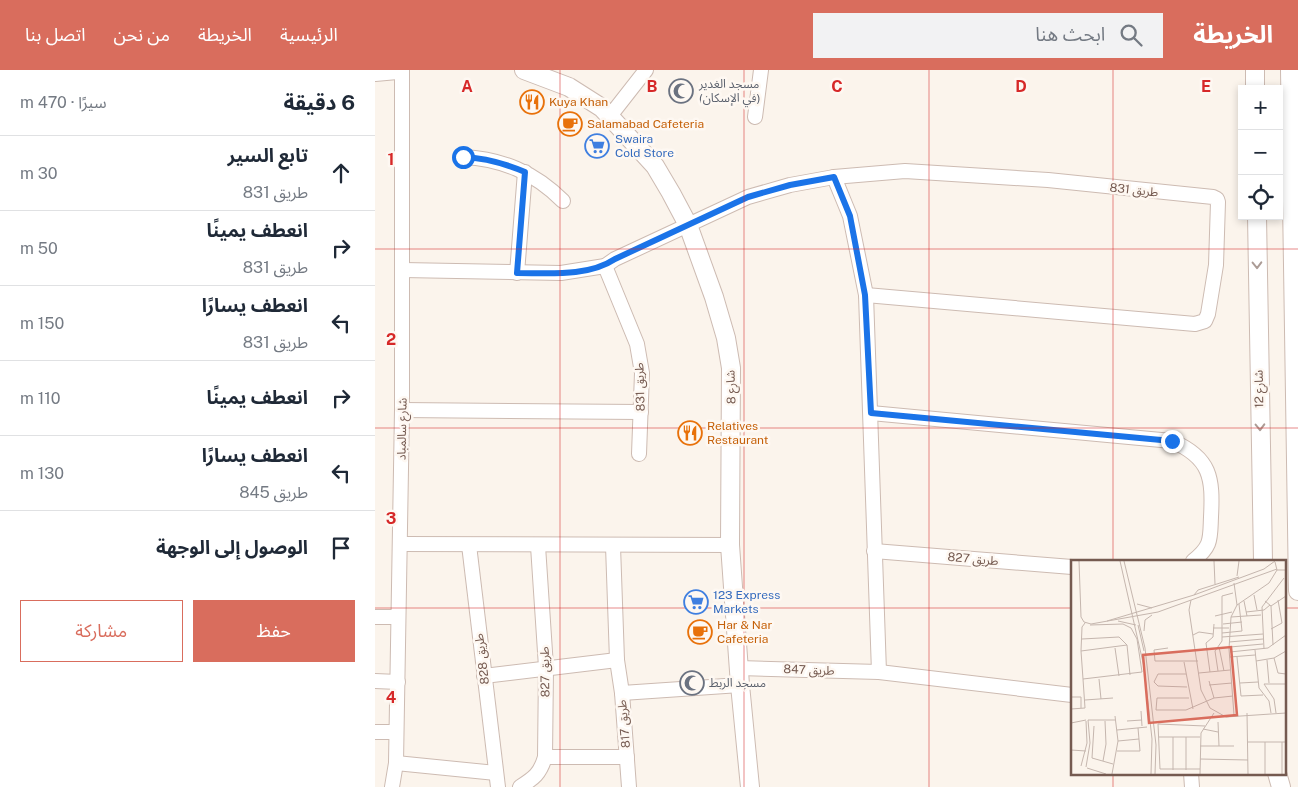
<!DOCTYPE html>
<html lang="ar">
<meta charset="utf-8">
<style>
:root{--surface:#fff;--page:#f2f2f3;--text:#1f2937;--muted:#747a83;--line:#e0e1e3;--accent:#d96d5d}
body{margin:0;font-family:"Public Sans","Noto Sans Arabic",sans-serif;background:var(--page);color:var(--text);direction:rtl}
.controls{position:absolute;right:15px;top:15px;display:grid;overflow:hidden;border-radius:0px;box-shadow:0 2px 8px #0003}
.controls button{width:45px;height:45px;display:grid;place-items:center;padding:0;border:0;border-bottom:1px solid var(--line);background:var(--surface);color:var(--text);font:25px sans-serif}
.stop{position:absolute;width:15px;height:15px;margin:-11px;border:4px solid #1a73e8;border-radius:50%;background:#fff}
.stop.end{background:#1a73e8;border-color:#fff;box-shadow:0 1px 5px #0008}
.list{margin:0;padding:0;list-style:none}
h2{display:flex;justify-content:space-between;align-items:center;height:65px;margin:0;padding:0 20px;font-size:21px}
h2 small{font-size:16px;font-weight:400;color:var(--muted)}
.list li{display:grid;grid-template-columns:32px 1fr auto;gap:15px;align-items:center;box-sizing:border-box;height:75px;padding:0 20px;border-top:1px solid var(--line)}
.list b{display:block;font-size:19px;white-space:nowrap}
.list p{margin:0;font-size:16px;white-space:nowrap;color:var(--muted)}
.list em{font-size:16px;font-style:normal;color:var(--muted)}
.actions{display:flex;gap:10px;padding:15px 20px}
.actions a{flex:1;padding:11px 0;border:1px solid var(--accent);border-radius:0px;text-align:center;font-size:18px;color:var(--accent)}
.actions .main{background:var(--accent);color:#fff}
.icon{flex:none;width:28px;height:28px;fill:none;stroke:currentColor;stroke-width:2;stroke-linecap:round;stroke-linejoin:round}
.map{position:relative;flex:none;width:923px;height:717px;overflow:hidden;direction:ltr}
header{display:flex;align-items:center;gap:30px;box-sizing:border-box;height:70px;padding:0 25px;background:var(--accent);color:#fff}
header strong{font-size:24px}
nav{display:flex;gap:28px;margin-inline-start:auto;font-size:18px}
.search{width:350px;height:45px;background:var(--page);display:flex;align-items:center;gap:12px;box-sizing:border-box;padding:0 18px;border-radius:0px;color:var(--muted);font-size:19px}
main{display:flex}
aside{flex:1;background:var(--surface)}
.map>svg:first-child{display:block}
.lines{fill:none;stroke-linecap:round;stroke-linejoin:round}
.minor-casing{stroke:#cdbbb2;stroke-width:16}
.tertiary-casing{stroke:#cdbbb2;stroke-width:20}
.minor{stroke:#fff;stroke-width:14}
.tertiary{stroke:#fff;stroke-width:18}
.oneway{stroke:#ac9c96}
.route{stroke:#1a73e8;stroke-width:6}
.grid{fill:none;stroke:#d62828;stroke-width:1;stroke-opacity:0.55}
.labels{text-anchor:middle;stroke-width:5;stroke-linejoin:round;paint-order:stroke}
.worship-label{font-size:12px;fill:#5b616d;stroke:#fef8f2;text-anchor:start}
.food-label{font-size:12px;fill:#c56008;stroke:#fef8f2;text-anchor:start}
.shop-label{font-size:12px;fill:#366cbe;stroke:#fef8f2;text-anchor:start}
.street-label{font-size:12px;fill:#755a50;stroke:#fef8f2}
.inset-road{fill:none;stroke:#c5b6ae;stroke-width:1}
.view{fill:#d96d5d;fill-opacity:0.15;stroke:#d96d5d;stroke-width:2.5}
.inset-edge{fill:none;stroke:#755a50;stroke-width:2.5}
.grid-label{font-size:16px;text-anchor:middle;font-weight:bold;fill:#d62828;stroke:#fef8f2;stroke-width:5;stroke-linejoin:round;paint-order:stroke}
</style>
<header>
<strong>الخريطة</strong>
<div class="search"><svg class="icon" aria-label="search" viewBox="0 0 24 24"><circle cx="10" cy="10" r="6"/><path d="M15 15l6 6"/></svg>ابحث هنا</div>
<nav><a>الرئيسية</a><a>الخريطة</a><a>من نحن</a><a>اتصل بنا</a></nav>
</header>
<main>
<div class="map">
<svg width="923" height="717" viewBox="0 0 923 717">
<rect width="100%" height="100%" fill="#fbf4ec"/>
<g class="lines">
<g class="minor-casing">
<g id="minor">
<path d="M235 46 271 0"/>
<path d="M380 47 386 0"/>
<path d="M88 87C127 89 159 102 188 131"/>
<path d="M459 107 475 146 491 225 504 602"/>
<path d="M230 196 262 274 267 303 264 384"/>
<path d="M28 200 186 203 230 196 240 189 373 127 415 115 459 107 530 101 673 110 838 127 842 129 843 132 841 195 833 244 830 251 820 254 491 225"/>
<path d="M142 203 150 102"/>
<path d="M27 340 266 342"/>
<path d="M496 343 797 371C836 388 838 408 836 447 835 469 837 476 818 491"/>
<path d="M25 474 355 475"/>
<path d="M94 475 123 717"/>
<path d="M238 476 242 590 247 623 254 717"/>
<path d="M499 481 697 497"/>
<path d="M0 547H23"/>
<path d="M364 598 504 602 697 625"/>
<path d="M109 606 242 590"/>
<path d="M0 611 23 612"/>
<path d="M247 623 365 615"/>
<path d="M0 662H21"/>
<path d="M170 687H252"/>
<path d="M21 693 121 703"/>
<path d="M816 703 817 717"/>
<path d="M17 717 21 693 27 340V0"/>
<path d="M145 717C159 708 165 704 170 687L171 597 163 476"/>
</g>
</g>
<g class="tertiary-casing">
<g id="tertiary">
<path d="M149 0 194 17 227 38 280 96 296 123 313 155 339 227 351 268 356 298 355 475 365 615 375 717"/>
<path d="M880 0V19"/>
<path d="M915 0 923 521"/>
<path d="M0 2 22 0"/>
<path d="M882 146 888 491"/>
<path d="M902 703 906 717"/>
</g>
</g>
<use href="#minor" class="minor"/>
<use href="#tertiary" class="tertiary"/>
</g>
<defs><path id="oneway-chevron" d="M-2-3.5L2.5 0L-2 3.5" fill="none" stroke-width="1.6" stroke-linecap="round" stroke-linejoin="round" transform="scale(1.25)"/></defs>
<g class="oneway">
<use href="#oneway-chevron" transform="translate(882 195) rotate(89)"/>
<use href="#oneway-chevron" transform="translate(885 357) rotate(89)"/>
</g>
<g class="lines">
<path class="route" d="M88 87C110 88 129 93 150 102L142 203C174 203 213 207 240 189L373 127 415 115 459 107 475 146 490 225 496 343 797 371"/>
</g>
<path class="grid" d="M185 0V717M369 0V717M554 0V717M738 0V491M0 179H923M0 358H923M0 538H697M909 538H923M738 703V717"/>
<defs>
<g id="mosque-ring" transform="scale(1.25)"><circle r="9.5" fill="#fef8f2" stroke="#6b7280" stroke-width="1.5"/><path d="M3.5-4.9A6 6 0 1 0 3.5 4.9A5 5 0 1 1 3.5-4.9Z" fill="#6b7280"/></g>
<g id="restaurant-ring" transform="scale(1.25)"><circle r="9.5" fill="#fef8f2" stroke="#e8710a" stroke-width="1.5"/><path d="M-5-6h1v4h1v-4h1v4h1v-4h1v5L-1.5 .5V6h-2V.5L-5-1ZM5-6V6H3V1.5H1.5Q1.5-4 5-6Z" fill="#e8710a"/></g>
<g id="cafe-ring" transform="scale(1.25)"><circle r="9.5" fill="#fef8f2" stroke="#e8710a" stroke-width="1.5"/><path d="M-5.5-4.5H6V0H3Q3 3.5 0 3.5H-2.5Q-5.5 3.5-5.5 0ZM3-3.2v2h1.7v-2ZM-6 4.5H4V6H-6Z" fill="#e8710a"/></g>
<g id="supermarket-ring" transform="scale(1.25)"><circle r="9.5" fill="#fef8f2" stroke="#3f7fe0" stroke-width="1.5"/><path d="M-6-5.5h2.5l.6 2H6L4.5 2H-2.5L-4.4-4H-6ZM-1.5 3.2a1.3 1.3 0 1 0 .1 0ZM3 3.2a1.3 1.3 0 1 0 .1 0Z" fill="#3f7fe0"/></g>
</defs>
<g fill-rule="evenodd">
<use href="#mosque-ring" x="306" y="21"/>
<use href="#restaurant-ring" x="157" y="32"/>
<use href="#cafe-ring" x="195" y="54"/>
<use href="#supermarket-ring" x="222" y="76"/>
<use href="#restaurant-ring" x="315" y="363"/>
<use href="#supermarket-ring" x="321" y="532"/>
<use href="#cafe-ring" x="325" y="562"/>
<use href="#mosque-ring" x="317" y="613"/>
</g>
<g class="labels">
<g class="worship-label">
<text x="324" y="18">مسجد الغدير<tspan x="324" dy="14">(في الإسكان)</tspan></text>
<text x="334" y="617">مسجد الربط</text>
</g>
<g class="food-label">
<text x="174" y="36">Kuya Khan</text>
<text x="212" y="58">Salamabad Cafeteria</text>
<text x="332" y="360">Relatives<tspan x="332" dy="14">Restaurant</tspan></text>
<text x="342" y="559">Har &amp; Nar<tspan x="342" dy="14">Cafeteria</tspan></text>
</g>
<g class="shop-label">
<text x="240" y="73">Swaira<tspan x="240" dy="14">Cold Store</tspan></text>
<text x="338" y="529">123 Express<tspan x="338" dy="14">Markets</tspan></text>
</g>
<g class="street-label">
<text transform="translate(759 120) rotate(6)" y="4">طريق 831</text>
<text transform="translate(265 317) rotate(-92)" y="4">طريق 831</text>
<text transform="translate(356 317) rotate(-92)" y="4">شارع 8</text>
<text transform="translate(884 319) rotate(-91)" y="4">شارع 12</text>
<text transform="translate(27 359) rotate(-89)" y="4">شارع سالمباد</text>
<text transform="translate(598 489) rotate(5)" y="4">طريق 827</text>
<text transform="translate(107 589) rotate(-97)" y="4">طريق 828</text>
<text transform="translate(434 600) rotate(2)" y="4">طريق 847</text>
<text transform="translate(170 602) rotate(-91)" y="4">طريق 827</text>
<text transform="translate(249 654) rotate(-95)" y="4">طريق 817</text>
</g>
</g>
<g transform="translate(696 490)">
<rect width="215" height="215" fill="#fbf4ec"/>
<path class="inset-road" d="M8 1 10 57 13 62 20 64 87 52 206 9M49 1 73 107 81 179 80 214M53 1 74 88 85 185 84 214M143 1 144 24M204 2 206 10H215M166 16 168 1M163 23 166 45M123 35 127 30 168 17M183 35 186 50M120 40 118 50 130 130 139 148 155 157 215 153M173 41 176 56M194 41 200 46 202 85M66 44 81 48M200 46 215 36M175 52 193 50 199 45M144 56 161 52M160 57 190 55M36 61 123 35 193 9 204 1M47 61 65 65M152 64 171 62M67 65 73 91M142 68H158M200 69 211 63 207 40M73 71 74 60 81 55M151 73 171 71 168 44M122 75 128 72 142 74M151 77 192 74M158 82 192 79M56 85 59 115M148 87 153 111M159 87 192 84M44 88 48 116M97 88 83 90 84 101H127M193 89 191 47 213 18M184 90 188 128 198 141 200 153M10 91 56 85 48 77 11 79M159 92 197 88 215 75M159 97 184 95M166 97 170 136 192 135M203 98 207 113 215 114M196 100 198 123M185 101 203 98 215 91M113 102 122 149M147 111 144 91 151 81V36L162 33M139 112 135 83 142 77 143 64M128 113 159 110M115 114H87L83 122 87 126 116 127M12 119 10 91 11 67 14 63M28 119 30 139M138 121 143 138M169 123 187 122M138 125 161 123M0 137H10V148M118 138H86L85 150H115L143 138 162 136M14 140 42 138M0 149 14 148 12 119 71 112 66 79 60 68 52 64 19 65M70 151 71 166M176 153 177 214M205 153 203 139 193 124H215M163 155 158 89 160 57 166 45 198 23 206 10M17 160H44M56 161 71 160M147 162 148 186M0 163 15 160M23 166 21 198 42 204M132 169 147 172M46 170 76 167M88 177H129M102 177V210M47 181 68 179M177 182H215M194 182V214M211 182V214M129 186H163M0 190 15 191M46 191H69L67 168M129 199 177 200M32 201 35 184 34 161M10 206 16 183 15 161M15 207 19 183 17 160M16 208 35 214M129 209H89L87 164 134 166M115 210V177M41 214 47 181 44 156M129 214 130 173 143 153"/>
<path class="view" d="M160 87 166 155 78 163 72 95Z"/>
<rect width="215" height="215" class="inset-edge"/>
</g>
<g class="grid-label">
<text x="92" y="22">A</text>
<text x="277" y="22">B</text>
<text x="462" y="22">C</text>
<text x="646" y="22">D</text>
<text x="831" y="22">E</text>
<text x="16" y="95">1</text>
<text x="16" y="275">2</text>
<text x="16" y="454">3</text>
<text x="16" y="633">4</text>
</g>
</svg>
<div class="controls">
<button>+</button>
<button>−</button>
<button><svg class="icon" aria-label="locate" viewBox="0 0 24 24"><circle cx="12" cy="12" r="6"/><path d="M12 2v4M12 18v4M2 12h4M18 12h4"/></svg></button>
</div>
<div class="stop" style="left:88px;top:87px"></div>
<div class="stop end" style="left:797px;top:371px"></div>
</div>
<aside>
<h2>6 دقيقة<small>سيرًا · 470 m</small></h2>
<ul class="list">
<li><svg class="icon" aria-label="ahead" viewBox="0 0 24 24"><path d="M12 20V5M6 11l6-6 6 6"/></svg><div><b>تابع السير</b><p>طريق 831</p></div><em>30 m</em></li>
<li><svg class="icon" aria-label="right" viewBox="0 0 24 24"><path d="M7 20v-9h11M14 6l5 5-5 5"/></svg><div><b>انعطف يمينًا</b><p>طريق 831</p></div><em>50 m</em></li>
<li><svg class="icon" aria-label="left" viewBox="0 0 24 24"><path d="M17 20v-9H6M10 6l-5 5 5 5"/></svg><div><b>انعطف يسارًا</b><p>طريق 831</p></div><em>150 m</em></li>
<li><svg class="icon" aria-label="right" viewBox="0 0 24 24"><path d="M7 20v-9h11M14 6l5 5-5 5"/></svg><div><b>انعطف يمينًا</b></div><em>110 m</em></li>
<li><svg class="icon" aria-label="left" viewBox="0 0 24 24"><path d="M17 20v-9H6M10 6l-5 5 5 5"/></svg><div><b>انعطف يسارًا</b><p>طريق 845</p></div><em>130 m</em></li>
<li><svg class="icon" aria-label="arrive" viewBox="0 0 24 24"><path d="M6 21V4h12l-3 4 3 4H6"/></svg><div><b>الوصول إلى الوجهة</b></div></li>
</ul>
<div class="actions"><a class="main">حفظ</a><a>مشاركة</a></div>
</aside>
</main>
